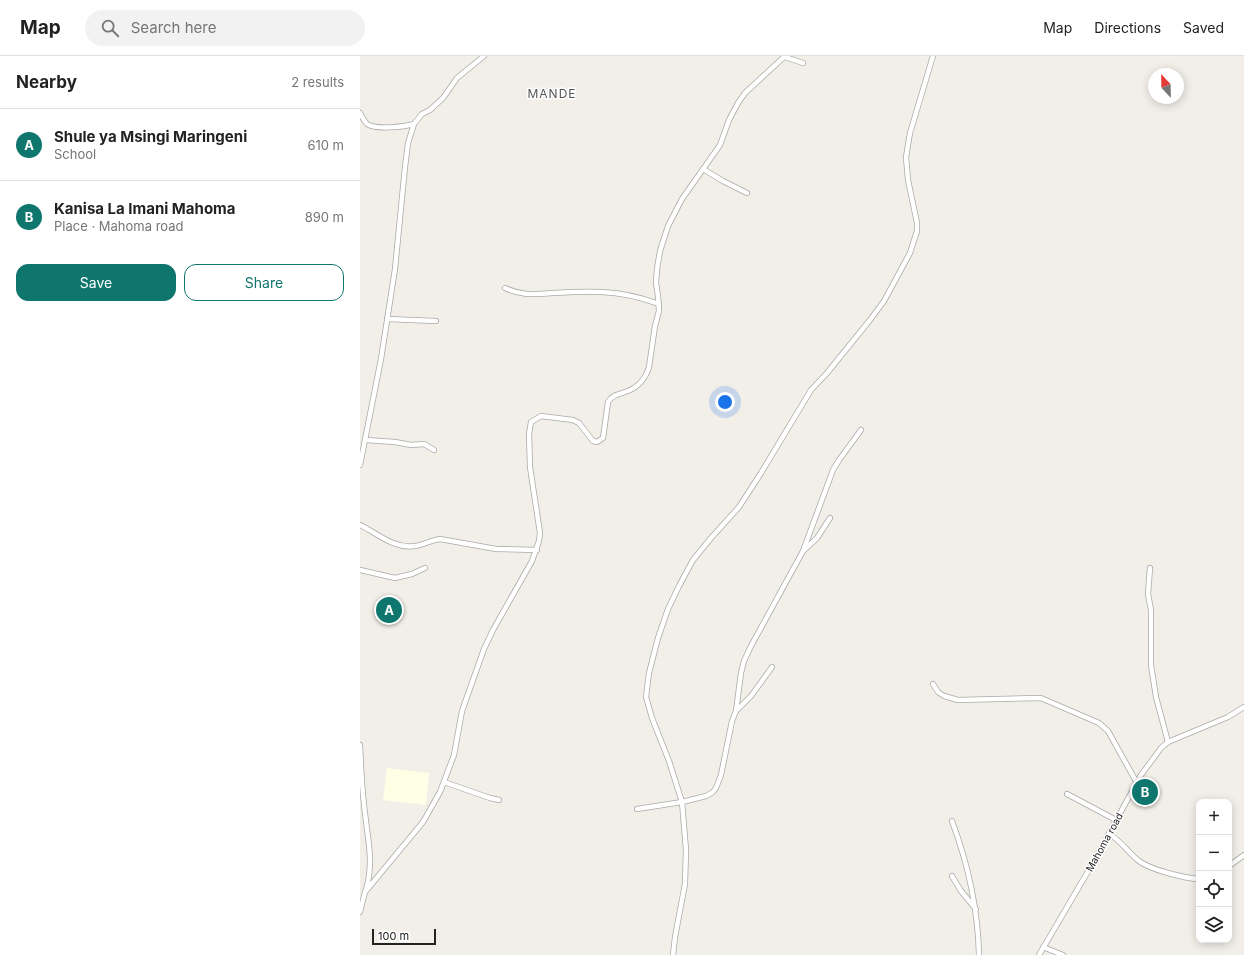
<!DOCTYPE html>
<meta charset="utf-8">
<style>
:root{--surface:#fff;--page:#f2f2f2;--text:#222;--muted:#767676;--line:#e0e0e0;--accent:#0f766e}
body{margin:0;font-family:Inter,sans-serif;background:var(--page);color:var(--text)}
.controls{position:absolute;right:12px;bottom:12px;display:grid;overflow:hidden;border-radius:8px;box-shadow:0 2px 10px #0003}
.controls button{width:36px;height:36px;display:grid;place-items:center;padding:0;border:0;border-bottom:1px solid var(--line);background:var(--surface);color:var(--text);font:20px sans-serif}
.compass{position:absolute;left:788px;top:12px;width:36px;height:36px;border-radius:50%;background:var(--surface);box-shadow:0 2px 10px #0003;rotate:338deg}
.scale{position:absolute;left:12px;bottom:10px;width:64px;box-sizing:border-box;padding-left:4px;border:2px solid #222;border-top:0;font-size:11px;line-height:14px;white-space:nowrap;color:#222;-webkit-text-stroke:3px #fff;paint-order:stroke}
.you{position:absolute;left:365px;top:346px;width:14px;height:14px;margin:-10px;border:3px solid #fff;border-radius:50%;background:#1a73e8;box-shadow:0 0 0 6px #1a73e833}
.badge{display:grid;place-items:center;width:26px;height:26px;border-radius:50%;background:var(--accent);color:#fff;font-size:13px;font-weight:700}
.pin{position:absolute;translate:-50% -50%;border:2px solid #fff;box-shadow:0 1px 4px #0006}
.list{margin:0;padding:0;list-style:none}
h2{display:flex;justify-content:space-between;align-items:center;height:52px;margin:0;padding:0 16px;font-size:17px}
h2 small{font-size:13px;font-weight:400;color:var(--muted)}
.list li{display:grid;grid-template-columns:26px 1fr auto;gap:12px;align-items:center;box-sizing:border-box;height:72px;padding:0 16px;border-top:1px solid var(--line)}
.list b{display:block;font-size:15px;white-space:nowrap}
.list p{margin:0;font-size:13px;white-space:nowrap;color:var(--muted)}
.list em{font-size:13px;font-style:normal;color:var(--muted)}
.actions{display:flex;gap:8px;padding:12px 16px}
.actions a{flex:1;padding:9px 0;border:1px solid var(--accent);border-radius:12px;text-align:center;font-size:14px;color:var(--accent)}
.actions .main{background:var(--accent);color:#fff}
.icon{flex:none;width:22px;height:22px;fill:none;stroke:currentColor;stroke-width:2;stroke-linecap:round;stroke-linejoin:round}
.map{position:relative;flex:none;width:884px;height:899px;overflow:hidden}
header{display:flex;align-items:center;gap:24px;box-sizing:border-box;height:56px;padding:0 20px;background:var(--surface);border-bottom:1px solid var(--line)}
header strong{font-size:19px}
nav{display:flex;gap:22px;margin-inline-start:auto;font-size:14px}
.search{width:280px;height:36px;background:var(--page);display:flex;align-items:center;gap:10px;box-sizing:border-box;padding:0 14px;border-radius:22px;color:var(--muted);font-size:15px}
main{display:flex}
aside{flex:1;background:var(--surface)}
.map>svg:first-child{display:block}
.education{fill:#ffffe5}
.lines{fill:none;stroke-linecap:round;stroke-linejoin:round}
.street-casing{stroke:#a9a9a9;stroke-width:6}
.street{stroke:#fff;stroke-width:4.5}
.labels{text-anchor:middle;stroke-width:3;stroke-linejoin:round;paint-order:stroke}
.street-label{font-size:10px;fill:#222;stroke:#fff}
.quarter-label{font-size:12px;letter-spacing:1px;fill:#555;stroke:#fff}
</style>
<header>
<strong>Map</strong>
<div class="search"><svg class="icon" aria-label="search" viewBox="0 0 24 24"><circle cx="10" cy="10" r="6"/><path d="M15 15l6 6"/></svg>Search here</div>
<nav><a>Map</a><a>Directions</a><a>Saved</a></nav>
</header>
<main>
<aside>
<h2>Nearby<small>2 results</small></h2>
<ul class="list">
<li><span class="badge">A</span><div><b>Shule ya Msingi Maringeni</b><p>School</p></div><em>610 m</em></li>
<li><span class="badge">B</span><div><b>Kanisa La Imani Mahoma</b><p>Place · Mahoma road</p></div><em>890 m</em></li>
</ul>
<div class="actions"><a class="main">Save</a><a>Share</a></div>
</aside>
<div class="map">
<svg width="884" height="899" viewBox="0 0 884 899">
<rect width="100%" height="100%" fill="#f2efe9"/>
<path class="education" d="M27 712 69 717 66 749 23 744Z"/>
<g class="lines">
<g class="street-casing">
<g id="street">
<path d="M425 1 443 7"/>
<path d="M0 57C2 61 4 65 7 68 16 74 43 71 54 68"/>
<path d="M343 113 363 125 387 137"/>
<path d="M145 232C162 240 174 238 193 237 209 236 226 235 242 236 262 237 280 241 299 248"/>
<path d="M27 263 76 265"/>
<path d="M6 384 35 386 51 389 64 388 74 394"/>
<path d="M0 409 21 303 35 213 45 111 48 87 54 68 62 58 70 54 83 42 97 22 124 0"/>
<path d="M0 469C18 478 34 493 55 490 64 489 71 484 80 483L136 493 177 494"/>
<path d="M443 495 457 482 470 462"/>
<path d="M790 512 788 538 791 554V609L796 641 808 686"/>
<path d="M0 514 35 522 52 518 65 512"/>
<path d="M573 628 578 636 584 640 598 644 681 642 739 667 748 675 777 727"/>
<path d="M376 655 391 640 412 611"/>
<path d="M0 689C1 712 2 735 5 757 8 786 14 805 6 834"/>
<path d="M84 726 130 742 139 744"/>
<path d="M707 738 756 764"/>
<path d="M277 753 322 746 346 740 353 736 356 732 361 719 372 665 376 655 381 617 384 605 391 590 443 495 473 414 479 404 501 374"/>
<path d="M592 765C608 808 618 853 619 899"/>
<path d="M749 778C763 786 767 796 779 805 791 814 824 822 839 823"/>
<path d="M869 810 884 799"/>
<path d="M592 820 601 835 616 853"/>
<path d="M0 856 5 836 63 766 80 736 94 699 102 655 124 593 133 574 172 505 179 485 180 477 170 411 169 378 171 366 181 360 213 364 219 367 233 385 237 386 243 382 248 346C253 338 260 338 268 335 278 331 286 322 289 311L295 270 299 255 298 240 296 227 297 213 300 195 308 170 322 143 360 89 369 64 378 47 385 37 425 0"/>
<path d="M683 891 703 899"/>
<path d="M313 899 315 881 325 828 326 794 322 746 309 705 292 662 286 641 289 617 298 582 308 553 319 530 333 504 351 482 379 451 401 417 451 334 467 317 510 264 524 245 550 197 557 175V167L548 124 546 101 550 77 573 0"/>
<path d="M679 899 730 812 781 719 801 692 808 686 868 661 884 651"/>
</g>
</g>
<use href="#street" class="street"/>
</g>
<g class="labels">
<g class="street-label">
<text transform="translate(744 786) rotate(-61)" y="4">Mahoma road</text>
</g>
<g class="quarter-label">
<text x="192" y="42">MANDE</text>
</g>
</g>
</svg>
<div class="controls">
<button>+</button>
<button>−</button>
<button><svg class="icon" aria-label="locate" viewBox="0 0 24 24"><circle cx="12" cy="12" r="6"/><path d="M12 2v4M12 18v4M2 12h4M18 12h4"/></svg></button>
<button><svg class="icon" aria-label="layers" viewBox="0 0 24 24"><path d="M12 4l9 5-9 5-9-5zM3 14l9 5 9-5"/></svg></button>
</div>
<svg class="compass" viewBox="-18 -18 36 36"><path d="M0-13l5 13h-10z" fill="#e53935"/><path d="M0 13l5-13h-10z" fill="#767676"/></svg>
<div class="scale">100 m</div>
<div class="you"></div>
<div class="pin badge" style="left:29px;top:554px">A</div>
<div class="pin badge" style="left:785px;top:736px">B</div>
</div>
</main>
